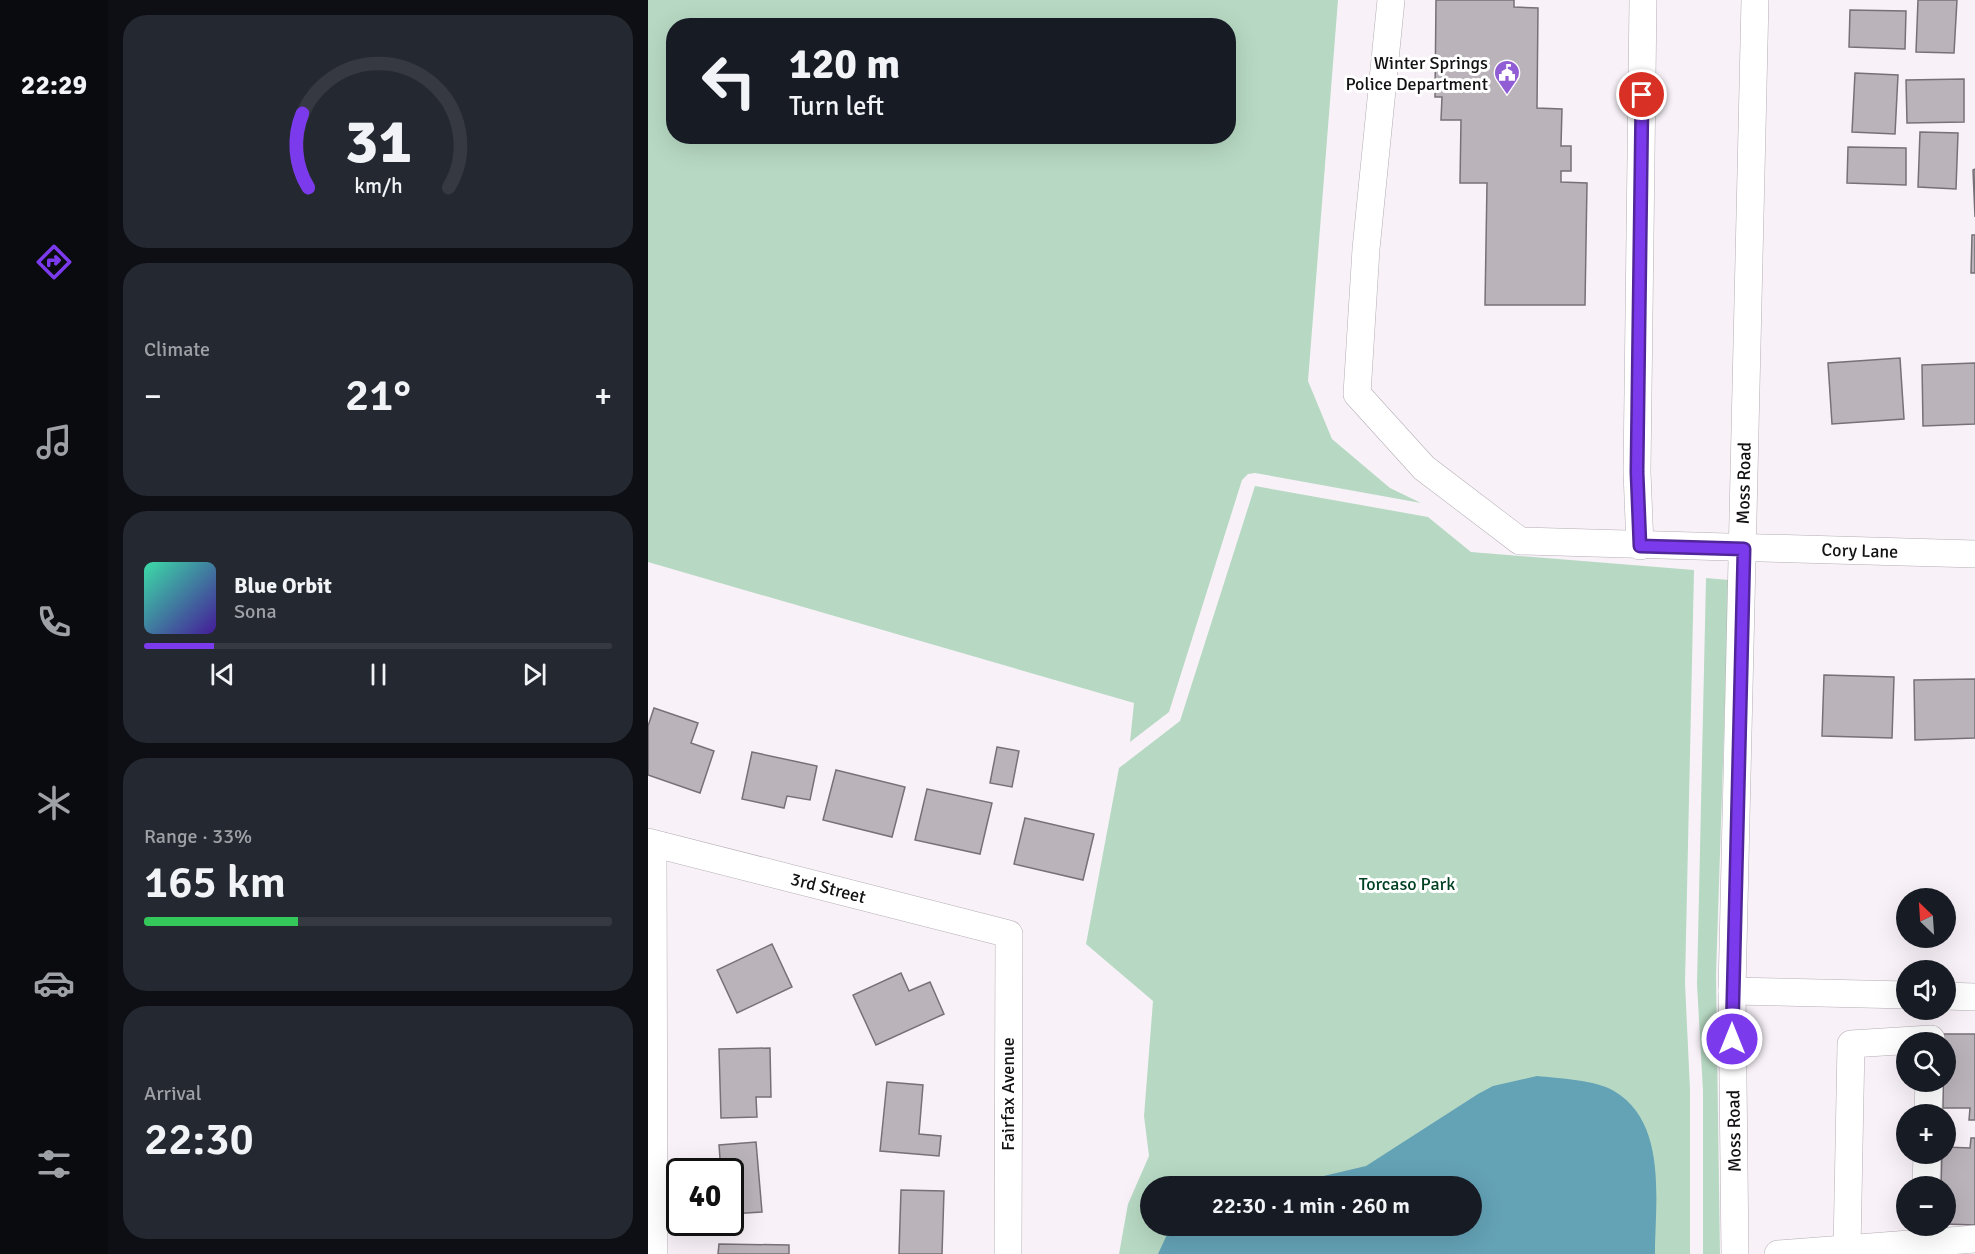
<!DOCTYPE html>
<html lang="en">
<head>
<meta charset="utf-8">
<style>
	body { margin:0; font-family:Signika,sans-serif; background:#242831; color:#f1f3f6; height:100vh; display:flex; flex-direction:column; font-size:22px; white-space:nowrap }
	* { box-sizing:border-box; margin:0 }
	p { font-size:20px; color:#9ea1a6 }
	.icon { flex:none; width:33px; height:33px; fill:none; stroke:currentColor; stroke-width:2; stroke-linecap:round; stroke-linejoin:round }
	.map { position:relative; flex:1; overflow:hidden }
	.sheet { display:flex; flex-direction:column; gap:15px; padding:15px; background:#0d0f14; width:540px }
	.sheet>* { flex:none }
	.guide { position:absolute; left:18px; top:18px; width:570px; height:126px; border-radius:24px; box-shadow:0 6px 24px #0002; background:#171b24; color:#f1f3f6; overflow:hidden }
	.needle { width:39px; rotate:335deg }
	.fabs { position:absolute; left:1248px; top:888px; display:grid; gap:12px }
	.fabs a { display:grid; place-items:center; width:60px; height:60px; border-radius:50%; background:#171b24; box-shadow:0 6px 24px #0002; font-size:30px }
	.speed { position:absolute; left:18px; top:1158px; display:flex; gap:12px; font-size:30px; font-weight:700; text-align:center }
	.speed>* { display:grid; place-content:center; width:78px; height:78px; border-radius:50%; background:#171b24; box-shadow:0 6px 24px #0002; line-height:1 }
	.speed .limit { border:3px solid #111; border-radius:9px; background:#fff; color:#111 }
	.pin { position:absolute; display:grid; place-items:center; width:51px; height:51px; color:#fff; margin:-26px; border:3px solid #fff; border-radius:50%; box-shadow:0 2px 6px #0007 }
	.me { position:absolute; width:66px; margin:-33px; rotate:0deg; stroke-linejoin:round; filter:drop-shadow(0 0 4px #0008) }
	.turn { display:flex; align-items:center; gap:21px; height:126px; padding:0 24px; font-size:27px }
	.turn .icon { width:78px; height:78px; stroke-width:2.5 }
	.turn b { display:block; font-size:42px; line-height:51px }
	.big { font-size:45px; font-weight:600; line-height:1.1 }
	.sheet .widget { flex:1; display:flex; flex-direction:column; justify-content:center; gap:9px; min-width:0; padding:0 21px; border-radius:24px; background:#242831 }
	.sheet .dial { align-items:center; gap:0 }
	.dial svg { height:156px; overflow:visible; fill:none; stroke:#363941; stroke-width:7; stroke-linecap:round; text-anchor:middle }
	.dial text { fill:#f1f3f6; stroke:none }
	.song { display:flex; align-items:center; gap:18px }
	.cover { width:72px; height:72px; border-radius:9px; background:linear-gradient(135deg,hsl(160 70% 55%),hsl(260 70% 35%)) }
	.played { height:6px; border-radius:3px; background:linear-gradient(90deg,#7c3aed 15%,#363941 15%) }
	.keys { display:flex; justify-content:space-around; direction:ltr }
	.heat { display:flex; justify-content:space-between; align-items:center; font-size:33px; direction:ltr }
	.charge { height:9px; border-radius:4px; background:linear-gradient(90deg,#34c759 33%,#363941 0) }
	.trip { position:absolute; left:492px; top:1176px; width:342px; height:60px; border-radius:30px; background:#171b24; box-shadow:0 6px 24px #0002; font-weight:600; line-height:60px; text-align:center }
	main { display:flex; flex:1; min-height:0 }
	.tabs { display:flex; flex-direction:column; width:108px; justify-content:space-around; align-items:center; background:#090b0e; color:#9ea1a6 }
	.tabs .icon { width:42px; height:42px }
	.tabs .active { color:#7c3aed }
	.tabs b { font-size:27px; color:#f1f3f6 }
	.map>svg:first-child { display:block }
	.green { fill:#b7d9c3; fill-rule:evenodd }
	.water { fill:#64a2b6 }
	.building { fill:#bab4ba; stroke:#777177; stroke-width:1.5 }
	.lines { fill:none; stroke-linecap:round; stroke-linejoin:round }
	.minor-casing { stroke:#b4aeb4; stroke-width:28 }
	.minor { stroke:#fff; stroke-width:27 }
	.route-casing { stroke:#51269a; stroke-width:15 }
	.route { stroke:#7c3aed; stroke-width:10 }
	.labels { text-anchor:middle; stroke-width:6; stroke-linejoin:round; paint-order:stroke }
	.poi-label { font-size:18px; fill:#131113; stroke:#fff; text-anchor:end }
	.street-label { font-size:18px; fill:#131113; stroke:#fff }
	.park-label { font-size:18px; fill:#004123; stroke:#fff }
</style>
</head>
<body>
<main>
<nav class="tabs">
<b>22:29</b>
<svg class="icon active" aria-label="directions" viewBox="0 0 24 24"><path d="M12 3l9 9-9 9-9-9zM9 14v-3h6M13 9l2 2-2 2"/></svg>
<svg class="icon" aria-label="music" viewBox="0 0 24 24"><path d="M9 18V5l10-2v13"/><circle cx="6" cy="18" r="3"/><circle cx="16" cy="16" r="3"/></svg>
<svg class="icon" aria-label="phone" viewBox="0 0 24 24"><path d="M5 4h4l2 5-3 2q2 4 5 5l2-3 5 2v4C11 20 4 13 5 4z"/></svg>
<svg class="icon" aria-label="climate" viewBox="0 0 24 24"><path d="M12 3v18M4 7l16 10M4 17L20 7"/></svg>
<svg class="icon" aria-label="car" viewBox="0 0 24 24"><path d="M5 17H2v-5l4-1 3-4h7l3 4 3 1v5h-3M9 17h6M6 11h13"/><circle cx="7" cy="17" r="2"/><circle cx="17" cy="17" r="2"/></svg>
<svg class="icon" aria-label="filters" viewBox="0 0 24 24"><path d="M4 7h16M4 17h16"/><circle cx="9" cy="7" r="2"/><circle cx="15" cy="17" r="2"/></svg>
</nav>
<section class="sheet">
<div class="widget dial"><svg viewBox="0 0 100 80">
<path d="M14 69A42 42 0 1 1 86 69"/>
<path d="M14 69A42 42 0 0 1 11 31" stroke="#7c3aed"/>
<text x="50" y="56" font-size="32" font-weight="700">31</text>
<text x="50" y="72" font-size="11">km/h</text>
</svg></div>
<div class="widget"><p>Climate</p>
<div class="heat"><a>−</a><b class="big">21°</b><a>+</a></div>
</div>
<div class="widget">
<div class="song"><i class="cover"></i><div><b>Blue Orbit</b><p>Sona</p></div></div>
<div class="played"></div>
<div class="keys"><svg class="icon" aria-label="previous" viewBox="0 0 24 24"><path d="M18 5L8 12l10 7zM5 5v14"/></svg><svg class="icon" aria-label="pause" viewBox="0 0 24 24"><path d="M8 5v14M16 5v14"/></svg><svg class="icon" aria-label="next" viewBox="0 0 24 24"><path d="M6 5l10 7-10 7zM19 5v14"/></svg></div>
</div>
<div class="widget"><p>Range · 33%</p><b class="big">165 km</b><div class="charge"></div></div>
<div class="widget"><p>Arrival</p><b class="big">22:30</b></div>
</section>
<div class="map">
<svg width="1327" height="1254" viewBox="0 0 1327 1254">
	<rect width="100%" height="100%" fill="#f8f2f8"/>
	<g class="green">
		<path d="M 0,0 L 690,0 L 660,381 L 684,439 L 742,488 L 773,503 L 607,473 L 600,474 L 594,480 L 521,712 L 482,742 L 486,703 L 0,562 ZM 26,26 L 580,26 L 580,136 L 26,136 Z"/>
		<path d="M 607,486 L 780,517 L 823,552 L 1046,570 L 1037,983 L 1042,1089 L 1042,1254 L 471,1254 L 480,1204 L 501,1156 L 496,1116 L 505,1001 L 438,944 L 471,768 L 532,721 ZM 502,1186 L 824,1186 L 824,1226 L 502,1226 Z"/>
		<polygon points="1058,578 1081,580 1068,975 1072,1254 1055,1254 1055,1091 1049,984"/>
	</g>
	<path class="water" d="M 889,1076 C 910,1078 948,1080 966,1091 C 1020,1123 1007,1201 1007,1254 L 510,1254 L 523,1226 L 824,1226 L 824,1186 L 633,1186 L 718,1166 L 830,1094 L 845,1086 Z"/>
	<g class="building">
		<polygon points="788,0 866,0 866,7 890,8 889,108 914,109 913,146 923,146 923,171 913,171 913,182 939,183 937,305 837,305 839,183 812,183 813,120 793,120 794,97 787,97"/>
		<polygon points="1270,0 1309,0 1306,53 1268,52"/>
		<polygon points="1202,10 1258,11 1257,49 1201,47"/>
		<polygon points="1207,73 1250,75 1247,134 1204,132"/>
		<polygon points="1316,79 1316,122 1259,123 1258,80"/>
		<polygon points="1272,132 1310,133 1308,189 1270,187"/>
		<polygon points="1200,147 1258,148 1258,185 1199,183"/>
		<polygon points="1327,169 1327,217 1325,170"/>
		<polygon points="1324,235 1327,235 1327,273 1323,273"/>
		<polygon points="1252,358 1256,419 1184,424 1180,363"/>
		<polygon points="1327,363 1327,424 1275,426 1274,365"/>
		<polygon points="1176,675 1246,677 1244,738 1174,736"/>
		<polygon points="1327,679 1327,738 1267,740 1266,680"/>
		<polygon points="6,708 50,723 43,743 66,751 52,793 0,775 0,726"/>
		<polygon points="349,747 371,751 364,787 342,783"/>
		<polygon points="104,752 169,766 162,800 139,796 136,808 94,799"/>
		<polygon points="188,770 257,787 244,837 175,820"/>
		<polygon points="279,789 344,803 332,854 267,840"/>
		<polygon points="377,818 446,834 435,880 366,864"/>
		<polygon points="124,944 144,987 89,1013 69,970"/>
		<polygon points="253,973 261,991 282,982 296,1014 228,1045 205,995"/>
		<polygon points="1296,1034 1327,1034 1327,1120 1321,1120 1322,1108 1295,1108"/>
		<polygon points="122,1048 123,1097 108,1097 109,1117 73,1118 71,1049"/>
		<polygon points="239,1082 275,1085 271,1134 293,1136 291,1156 232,1151"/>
		<polygon points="1323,1138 1327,1138 1327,1225 1298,1224 1298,1186 1293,1186 1294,1154 1298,1154 1298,1147 1322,1148"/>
		<polygon points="108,1142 114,1212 82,1214 82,1172 73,1172 71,1145"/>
		<polygon points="253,1190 296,1191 294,1254 251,1254"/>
		<polygon points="71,1244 141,1245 141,1254 70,1254"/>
	</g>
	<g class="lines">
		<defs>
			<g id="minor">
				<path id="s1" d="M 743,0 L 718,249 L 709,394 L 776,468 L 872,541 L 1327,554"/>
				<polyline points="992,546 989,472 995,0"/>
				<path id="s2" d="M 0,842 L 361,934 L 360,1254"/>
				<polyline points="5,844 6,1254"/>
				<polyline points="1084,991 1258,995"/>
				<polyline points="1298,996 1327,997"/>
				<polyline points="1280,1114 1281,1082"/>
				<polyline points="1278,1186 1279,1154"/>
				<polyline points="1199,1249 1203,1044 1283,1039 1283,1042"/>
				<path id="s3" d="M 1087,1254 L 1084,991 L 1107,0"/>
				<polyline points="1130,1254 1327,1239"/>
			</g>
		</defs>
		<use href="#minor" class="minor-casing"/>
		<use href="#minor" class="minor"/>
	</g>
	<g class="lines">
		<defs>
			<polyline id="route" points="994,95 989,472 992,546 1096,549 1084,1039"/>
		</defs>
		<use href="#route" class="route-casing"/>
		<use href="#route" class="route"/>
	</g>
	<defs>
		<symbol id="civic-pin" viewBox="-11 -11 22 30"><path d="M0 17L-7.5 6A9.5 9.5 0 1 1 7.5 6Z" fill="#915dd5" stroke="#fff"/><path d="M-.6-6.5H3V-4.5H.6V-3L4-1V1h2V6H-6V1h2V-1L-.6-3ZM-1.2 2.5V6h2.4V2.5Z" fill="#fff"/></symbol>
	</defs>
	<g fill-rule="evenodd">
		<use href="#civic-pin" x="844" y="58" width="30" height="40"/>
	</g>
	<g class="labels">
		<g class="poi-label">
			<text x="840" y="69">Winter Springs<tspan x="840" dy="21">Police Department</tspan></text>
		</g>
		<g class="street-label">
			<text dy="6" stroke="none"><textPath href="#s3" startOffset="771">Moss Road</textPath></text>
			<text dy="6" stroke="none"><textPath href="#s1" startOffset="956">Cory Lane</textPath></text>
			<text dy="6" stroke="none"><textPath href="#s2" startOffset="186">3rd Street</textPath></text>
			<text transform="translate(360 1094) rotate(-90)" y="6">Fairfax Avenue</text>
			<text transform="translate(1086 1131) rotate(-91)" y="6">Moss Road</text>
		</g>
		<g class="park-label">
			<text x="759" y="890">Torcaso Park</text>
		</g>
	</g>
</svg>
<div class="fabs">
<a><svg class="needle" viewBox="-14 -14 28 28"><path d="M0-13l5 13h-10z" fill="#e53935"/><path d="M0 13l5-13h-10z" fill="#9ea1a6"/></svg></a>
<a><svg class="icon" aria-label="sound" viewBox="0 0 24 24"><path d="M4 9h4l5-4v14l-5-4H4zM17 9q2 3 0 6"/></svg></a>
<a><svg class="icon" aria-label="search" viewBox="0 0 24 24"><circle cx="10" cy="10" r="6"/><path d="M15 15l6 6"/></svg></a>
<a>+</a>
<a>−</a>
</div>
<div class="speed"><div class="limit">40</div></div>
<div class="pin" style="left:994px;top:95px;background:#d93025"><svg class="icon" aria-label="arrive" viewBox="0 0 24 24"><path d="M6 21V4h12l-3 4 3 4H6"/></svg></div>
<svg class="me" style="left:1084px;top:1039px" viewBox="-20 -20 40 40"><circle r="17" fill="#7c3aed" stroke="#fff" stroke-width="3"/><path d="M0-11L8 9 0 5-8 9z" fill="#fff"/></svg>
<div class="trip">22:30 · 1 min · 260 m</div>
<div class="guide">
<div class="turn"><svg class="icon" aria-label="left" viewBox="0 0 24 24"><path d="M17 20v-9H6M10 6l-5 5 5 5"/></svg><div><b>120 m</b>Turn left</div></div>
</div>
</div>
</main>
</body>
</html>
